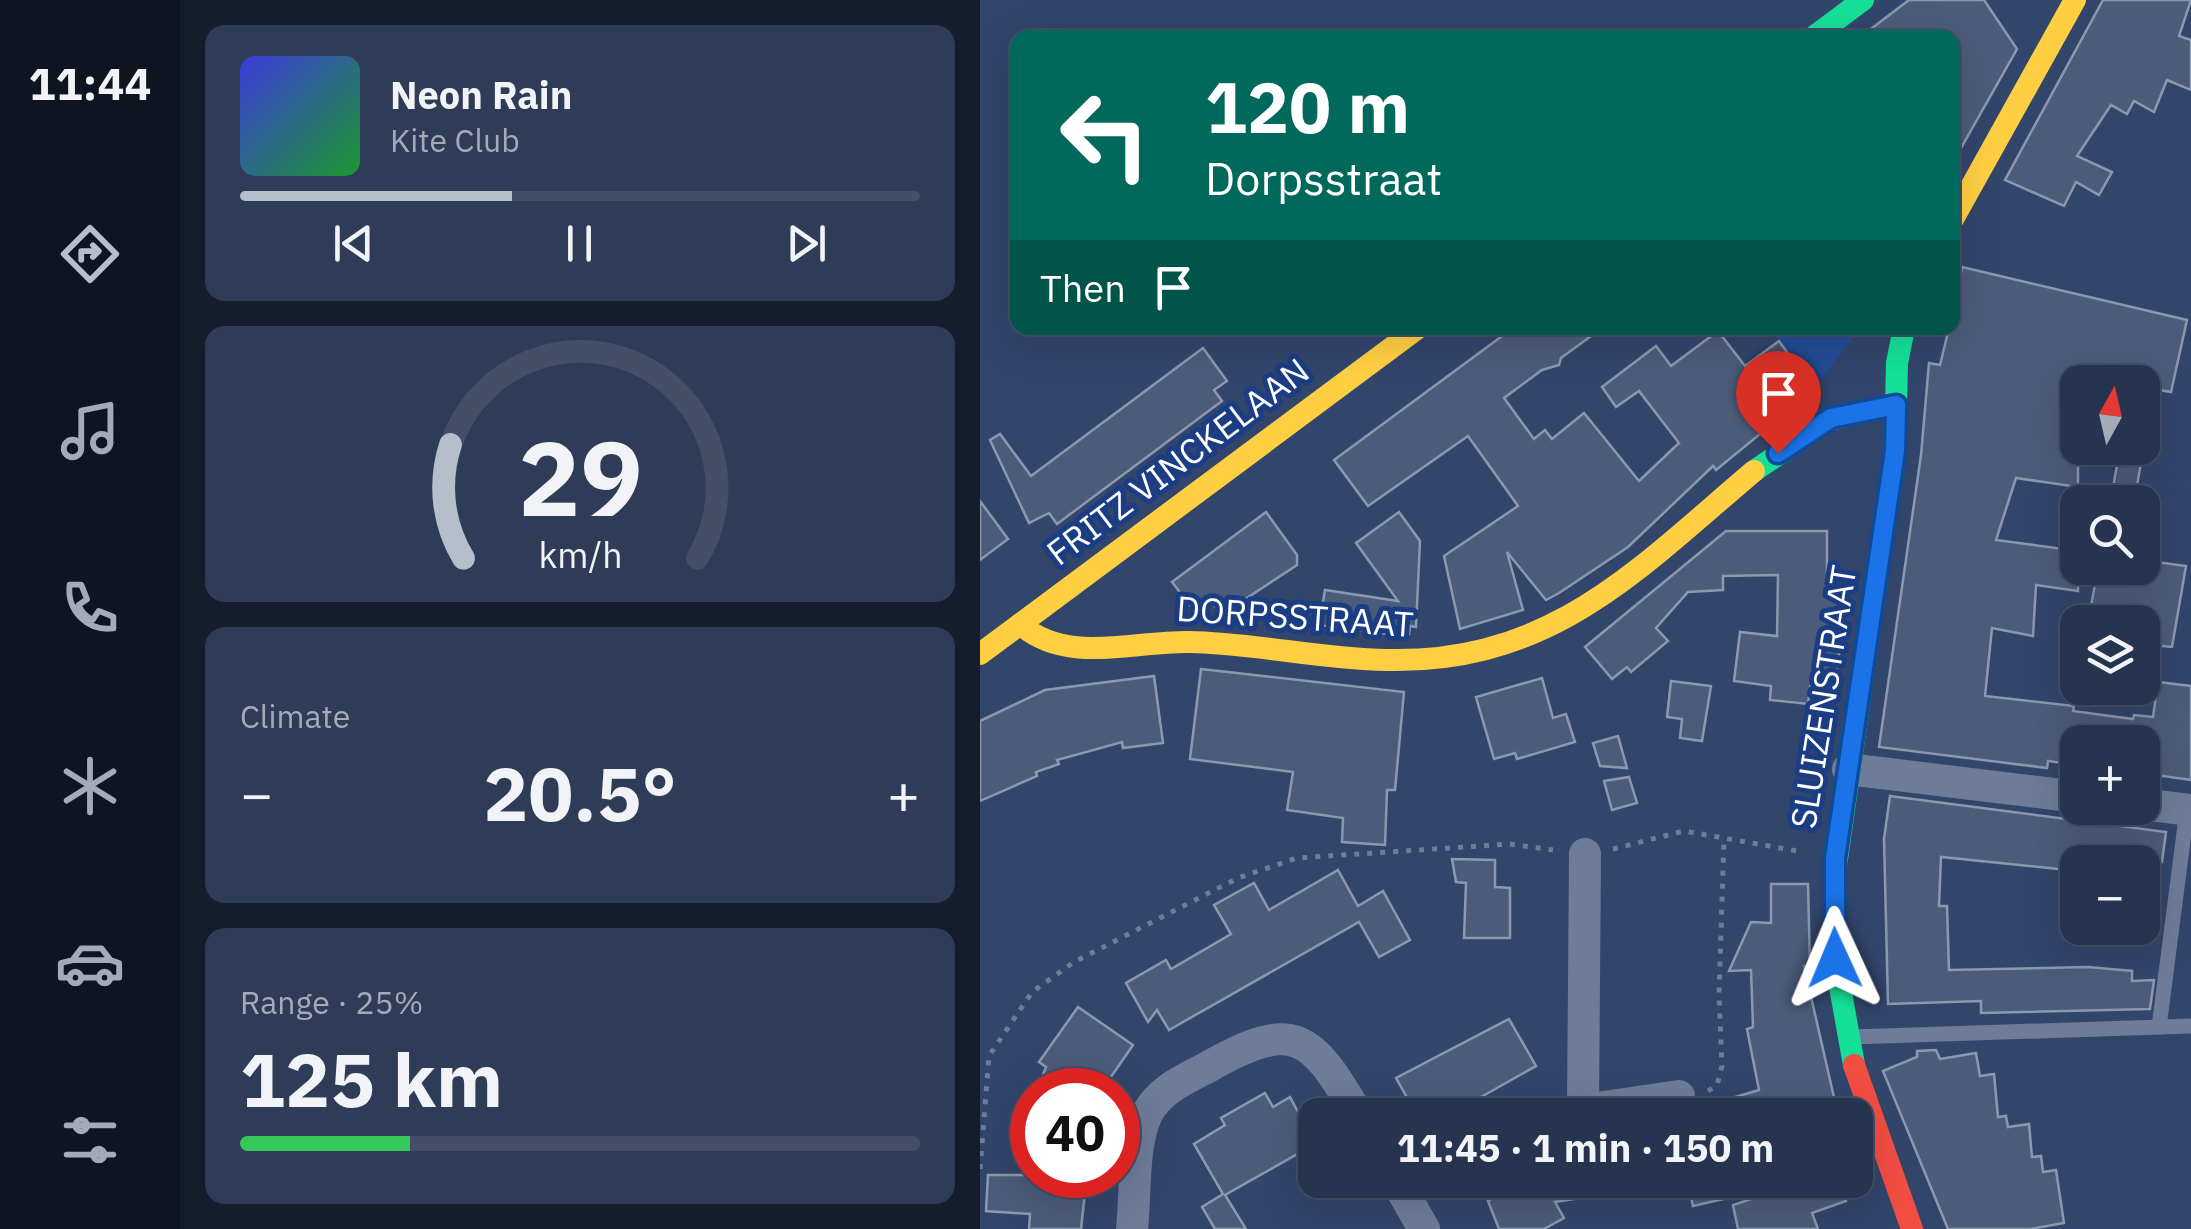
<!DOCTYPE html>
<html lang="en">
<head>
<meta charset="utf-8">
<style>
	body { margin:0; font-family:"IBM Plex Sans",sans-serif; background:#2e3c57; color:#f1f3f6; height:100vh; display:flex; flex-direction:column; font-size:38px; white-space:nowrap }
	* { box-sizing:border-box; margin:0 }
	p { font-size:32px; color:#a4aab7 }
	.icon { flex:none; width:55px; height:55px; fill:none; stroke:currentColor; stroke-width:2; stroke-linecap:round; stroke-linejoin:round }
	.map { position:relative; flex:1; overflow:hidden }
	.side { display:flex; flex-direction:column; gap:25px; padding:25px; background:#151d2c; width:800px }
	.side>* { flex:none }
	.hud { position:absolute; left:30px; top:30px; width:950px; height:305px; border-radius:20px; box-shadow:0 10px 40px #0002,0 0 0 2px #424f67; background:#00695c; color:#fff; overflow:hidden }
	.needle { width:65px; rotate:8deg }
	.buttons { position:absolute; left:1080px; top:365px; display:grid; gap:20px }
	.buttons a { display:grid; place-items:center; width:100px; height:100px; border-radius:20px; background:#263450; box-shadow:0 10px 40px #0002,0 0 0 2px #424f67; font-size:50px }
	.speed { position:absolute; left:30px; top:1068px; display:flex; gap:20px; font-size:50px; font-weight:700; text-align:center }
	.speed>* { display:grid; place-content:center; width:130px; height:130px; border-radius:50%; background:#263450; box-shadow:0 10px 40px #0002,0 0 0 2px #424f67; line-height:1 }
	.speed .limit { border:15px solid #d22; background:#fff; color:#111 }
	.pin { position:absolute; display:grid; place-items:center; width:85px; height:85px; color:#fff; margin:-102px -42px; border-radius:50% 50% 50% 0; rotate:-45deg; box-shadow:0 0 10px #0007 }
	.pin .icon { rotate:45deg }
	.me { position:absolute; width:110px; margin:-55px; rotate:359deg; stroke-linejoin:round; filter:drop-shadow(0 0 8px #0008) }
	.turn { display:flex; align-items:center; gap:35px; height:210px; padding:0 30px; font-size:45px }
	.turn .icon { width:130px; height:130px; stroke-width:2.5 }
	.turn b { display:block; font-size:70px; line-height:85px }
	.then { display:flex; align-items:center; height:95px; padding:0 30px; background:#0003; gap:20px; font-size:38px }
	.big { font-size:75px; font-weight:700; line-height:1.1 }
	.side .tile { flex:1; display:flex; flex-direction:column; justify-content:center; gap:15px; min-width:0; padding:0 35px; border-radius:20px; background:#2e3c57 }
	.side .dial { align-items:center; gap:0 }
	.dial svg { height:260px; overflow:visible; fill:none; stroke:#424f67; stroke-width:7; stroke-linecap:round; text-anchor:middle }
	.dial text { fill:#f1f3f6; stroke:none }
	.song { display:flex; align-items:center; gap:30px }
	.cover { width:120px; height:120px; border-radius:15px; background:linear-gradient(135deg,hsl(240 70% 55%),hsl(130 70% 35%)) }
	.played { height:10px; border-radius:5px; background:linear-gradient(90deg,#b7becb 40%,#424f67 40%) }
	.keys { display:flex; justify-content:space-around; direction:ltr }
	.heat { display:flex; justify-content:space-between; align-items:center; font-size:55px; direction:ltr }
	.charge { height:15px; border-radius:8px; background:linear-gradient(90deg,#34c759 25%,#424f67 0) }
	.trip { position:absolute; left:318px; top:1098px; width:575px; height:100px; border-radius:20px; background:#263450; box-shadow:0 10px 40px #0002,0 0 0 2px #424f67; font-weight:700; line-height:100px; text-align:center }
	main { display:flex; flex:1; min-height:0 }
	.menu { display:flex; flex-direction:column; width:180px; justify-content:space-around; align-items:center; background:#0f1520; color:#a4aab7 }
	.menu .icon { width:70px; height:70px }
	.menu .active { color:#b7becb }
	.menu b { font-size:45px; color:#f1f3f6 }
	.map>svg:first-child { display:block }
	.green { fill:#244c95 }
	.building { fill:#4b5c7a; stroke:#8b98af; stroke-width:2.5 }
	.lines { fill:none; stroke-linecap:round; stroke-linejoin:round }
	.path { stroke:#6e7c99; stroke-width:5; stroke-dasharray:5 8; stroke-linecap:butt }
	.lane { stroke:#6e7c99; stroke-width:15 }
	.street { stroke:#6e7c99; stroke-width:32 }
	.fast { stroke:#16e098; stroke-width:22 }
	.slow { stroke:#ffcf43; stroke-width:22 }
	.jam { stroke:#f24e42; stroke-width:22 }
	.route-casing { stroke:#114b97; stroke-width:25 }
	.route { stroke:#1a73e8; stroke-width:18 }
	.labels { text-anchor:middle; stroke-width:10; stroke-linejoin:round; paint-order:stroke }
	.street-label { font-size:35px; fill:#fff; stroke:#1a3d83 }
</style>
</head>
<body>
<main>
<nav class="menu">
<b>11:44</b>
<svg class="icon active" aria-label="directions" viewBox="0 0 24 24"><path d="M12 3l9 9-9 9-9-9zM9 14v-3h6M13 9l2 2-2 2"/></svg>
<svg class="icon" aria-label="music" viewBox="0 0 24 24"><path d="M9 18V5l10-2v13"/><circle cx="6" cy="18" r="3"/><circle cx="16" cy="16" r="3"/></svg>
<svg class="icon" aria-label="phone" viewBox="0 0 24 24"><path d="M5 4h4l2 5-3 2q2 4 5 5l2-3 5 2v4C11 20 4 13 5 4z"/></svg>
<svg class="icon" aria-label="climate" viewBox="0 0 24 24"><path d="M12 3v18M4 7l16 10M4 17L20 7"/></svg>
<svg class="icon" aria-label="car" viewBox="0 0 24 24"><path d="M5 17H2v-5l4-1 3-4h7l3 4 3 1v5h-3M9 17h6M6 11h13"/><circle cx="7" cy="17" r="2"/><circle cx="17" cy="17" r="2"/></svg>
<svg class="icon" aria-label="filters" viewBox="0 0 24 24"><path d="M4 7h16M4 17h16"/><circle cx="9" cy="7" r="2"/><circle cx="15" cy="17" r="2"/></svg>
</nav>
<section class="side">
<div class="tile">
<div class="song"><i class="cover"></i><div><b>Neon Rain</b><p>Kite Club</p></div></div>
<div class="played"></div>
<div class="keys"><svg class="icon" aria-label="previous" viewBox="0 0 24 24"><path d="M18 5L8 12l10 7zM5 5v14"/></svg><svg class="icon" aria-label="pause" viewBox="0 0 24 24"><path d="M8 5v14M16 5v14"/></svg><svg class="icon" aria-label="next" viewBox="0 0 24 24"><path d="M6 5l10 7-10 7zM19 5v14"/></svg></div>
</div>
<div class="tile dial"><svg viewBox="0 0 100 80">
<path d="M14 69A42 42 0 1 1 86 69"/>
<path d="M14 69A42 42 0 0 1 10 34" stroke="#b7becb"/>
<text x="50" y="56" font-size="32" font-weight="700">29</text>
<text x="50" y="72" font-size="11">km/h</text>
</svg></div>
<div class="tile"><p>Climate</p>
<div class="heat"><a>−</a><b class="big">20.5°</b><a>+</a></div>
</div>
<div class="tile"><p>Range · 25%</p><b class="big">125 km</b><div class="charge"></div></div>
</section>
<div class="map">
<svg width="1211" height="1229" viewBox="0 0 1211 1229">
	<rect width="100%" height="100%" fill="#32456b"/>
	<polygon class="green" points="791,328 881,328 833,389"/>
	<g class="building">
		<polygon points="929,0 1004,0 1037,49 972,164 972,38 879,38"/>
		<polygon points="1123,0 1211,0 1199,36 1211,40 1211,90 1187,80 1174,112 1154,101 1147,114 1131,105 1097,156 1132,172 1119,195 1096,182 1084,206 1025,180"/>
		<polygon points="982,267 1207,320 1191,392 1162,387 1162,382 1098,379 1098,487 1036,478 1016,540 1098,551 1098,591 1056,585 1053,636 1012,628 1005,696 1094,706 1093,711 1153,719 1154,715 1173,717 1178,682 1211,686 1211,780 1162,773 1162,742 1098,742 1098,765 1068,761 1067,768 899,747 941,455 949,363 960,365 969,328 972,328"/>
		<polygon points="533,328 622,328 581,358 579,365 562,370 524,398 554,439 565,430 572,439 604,413 659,481 699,443 659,391 636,407 622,387 676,346 691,366 738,331 765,366 799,341 834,390 736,470 733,466 648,547 579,593 566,600 527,552 543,610 480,629 464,556 538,506 488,436 388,506 354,460"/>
		<polygon points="223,348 247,381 234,390 242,401 77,524 69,513 49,523 10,440 20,434 51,476"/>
		<polygon points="1139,454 1162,458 1155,496 1132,493"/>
		<polygon points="0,501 28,539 0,560"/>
		<polygon points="286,512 317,555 317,565 241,615 229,598 214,610 192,582"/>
		<polygon points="419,512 440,541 436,627 430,626 429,634 408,634 339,625 345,590 418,601 376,543"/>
		<polygon points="746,531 847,531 847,594 867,598 855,683 831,681 828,704 790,700 791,686 754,681 760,632 797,636 798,575 743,576 743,590 708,592 676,628 688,641 651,672 647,667 632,679 605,647"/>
		<polygon points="1162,560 1206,566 1192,647 1162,644 1162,622 1108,622 1118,568 1162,568"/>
		<polygon points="221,669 424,692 415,790 407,790 405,845 362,842 363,818 307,810 313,772 210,759"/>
		<polygon points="174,676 183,743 143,748 142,742 77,760 79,764 56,772 57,776 0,801 0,721 65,690"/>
		<polygon points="562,678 573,718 586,714 595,742 537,759 535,753 514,759 496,697"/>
		<polygon points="691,681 731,686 722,741 700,738 702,719 687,717"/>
		<polygon points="638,736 647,768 620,766 613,743"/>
		<polygon points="649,777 657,803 632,810 624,781"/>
		<polygon points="910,796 1186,832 1182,862 1098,862 1098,871 961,857 959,906 967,906 969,970 1108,967 1152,971 1152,981 1174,980 1170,1009 1001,1013 1001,1001 908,1004 904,839"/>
		<polygon points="472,859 515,860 515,887 530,888 530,938 484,938 486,883 476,882"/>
		<polygon points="358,870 378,906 403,891 430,940 399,957 379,922 189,1030 177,1010 168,1022 146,983 186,960 191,969 251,934 234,905 274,883 289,910"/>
		<polygon points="791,884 828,884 830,966 824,966 858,1115 719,1115 718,1108 779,1090 767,1029 773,1027 771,970 749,971 771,922 791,923"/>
		<polygon points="98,1007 153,1045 122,1090 57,1090 66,1067 59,1062"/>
		<polygon points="529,1019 556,1066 469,1115 437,1115 416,1078"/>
		<polygon points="956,1050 960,1059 996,1053 1000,1076 1014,1074 1018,1117 1026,1116 1028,1127 1049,1124 1052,1157 1061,1156 1063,1172 1076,1170 1084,1223 1050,1229 968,1229 903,1071 937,1057 937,1051"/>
		<polygon points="285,1093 293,1107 310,1097 335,1144 245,1195 266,1229 235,1229 222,1207 243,1194 214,1144 245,1125 241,1118"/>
		<polygon points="8,1175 107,1175 101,1229 49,1229 50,1214 6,1211"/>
		<polygon points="538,1180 625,1180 626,1194 575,1202 584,1218 564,1229 519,1229 508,1201"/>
		<polygon points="723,1180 782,1180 783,1190 713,1206 708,1184"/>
		<polygon points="828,1180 859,1180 866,1201 832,1213 838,1229 758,1229 753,1205"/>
	</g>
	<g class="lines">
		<g class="path">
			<polyline points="633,849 704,831 823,852"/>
			<polyline points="728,1091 737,1085 742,1066 739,995 744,839"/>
			<polyline points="0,1169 9,1056 52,992 94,962 258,878 317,858 530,844 573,850"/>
		</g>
		<g class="lane">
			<polyline points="1179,1027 1207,810"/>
			<polyline points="871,1037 1211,1026"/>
		</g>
		<g class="street">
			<polyline points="868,769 1098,797"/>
			<polyline points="1162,804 1211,810"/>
			<polyline points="605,854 603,1110 699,1096"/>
			<polyline points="569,1115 603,1110"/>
			<polyline points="416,1180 444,1229"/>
			<path d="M 152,1229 C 156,1194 152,1146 167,1114 C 179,1090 205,1079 228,1067 C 314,1018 331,1034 378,1115"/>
		</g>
		<g class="fast">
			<polyline points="832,38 883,0"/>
			<polyline points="774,471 849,420 916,405"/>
			<polyline points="874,1065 855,959 854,880 915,451 917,363 924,328"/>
		</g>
		<g class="slow">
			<polyline points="972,221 1095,0"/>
			<path d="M 40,624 C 86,665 152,641 209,642 C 275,643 340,659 406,660 C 572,664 657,570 774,471"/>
			<polyline points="0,654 438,328"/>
		</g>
		<polyline class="jam" points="874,1065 932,1229"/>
	</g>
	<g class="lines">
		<defs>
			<polyline id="route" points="798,453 851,418 916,405 915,451 855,858 855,958"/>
		</defs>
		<use href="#route" class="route-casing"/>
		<use href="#route" class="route"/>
	</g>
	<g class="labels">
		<g class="street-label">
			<text transform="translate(198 462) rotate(-37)" y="12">FRITZ VINCKELAAN</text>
			<text transform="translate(315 617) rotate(4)" y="12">DORPSSTRAAT</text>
			<text transform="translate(844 697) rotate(-81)" y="12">SLUIZENSTRAAT</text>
		</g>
	</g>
</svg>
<div class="buttons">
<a><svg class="needle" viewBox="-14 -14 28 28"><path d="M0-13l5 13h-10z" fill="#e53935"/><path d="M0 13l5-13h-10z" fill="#a4aab7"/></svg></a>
<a><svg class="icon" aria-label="search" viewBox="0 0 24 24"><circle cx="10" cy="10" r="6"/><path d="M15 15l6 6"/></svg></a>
<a><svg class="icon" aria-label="layers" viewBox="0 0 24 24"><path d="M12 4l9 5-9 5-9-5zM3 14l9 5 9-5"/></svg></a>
<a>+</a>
<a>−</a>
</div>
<div class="speed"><div class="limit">40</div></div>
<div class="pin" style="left:798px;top:453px;background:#d93025"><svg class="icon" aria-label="arrive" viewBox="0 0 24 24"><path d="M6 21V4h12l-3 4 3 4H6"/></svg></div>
<svg class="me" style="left:855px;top:958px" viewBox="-20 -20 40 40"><path d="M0-17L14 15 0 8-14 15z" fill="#1a73e8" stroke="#fff" stroke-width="4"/></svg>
<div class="trip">11:45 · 1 min · 150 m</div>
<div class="hud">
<div class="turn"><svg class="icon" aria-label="left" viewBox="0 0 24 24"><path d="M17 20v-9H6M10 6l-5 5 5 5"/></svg><div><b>120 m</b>Dorpsstraat</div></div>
<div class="then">Then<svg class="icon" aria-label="arrive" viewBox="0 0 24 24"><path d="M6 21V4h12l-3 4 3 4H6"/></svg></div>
</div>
</div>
</main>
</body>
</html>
